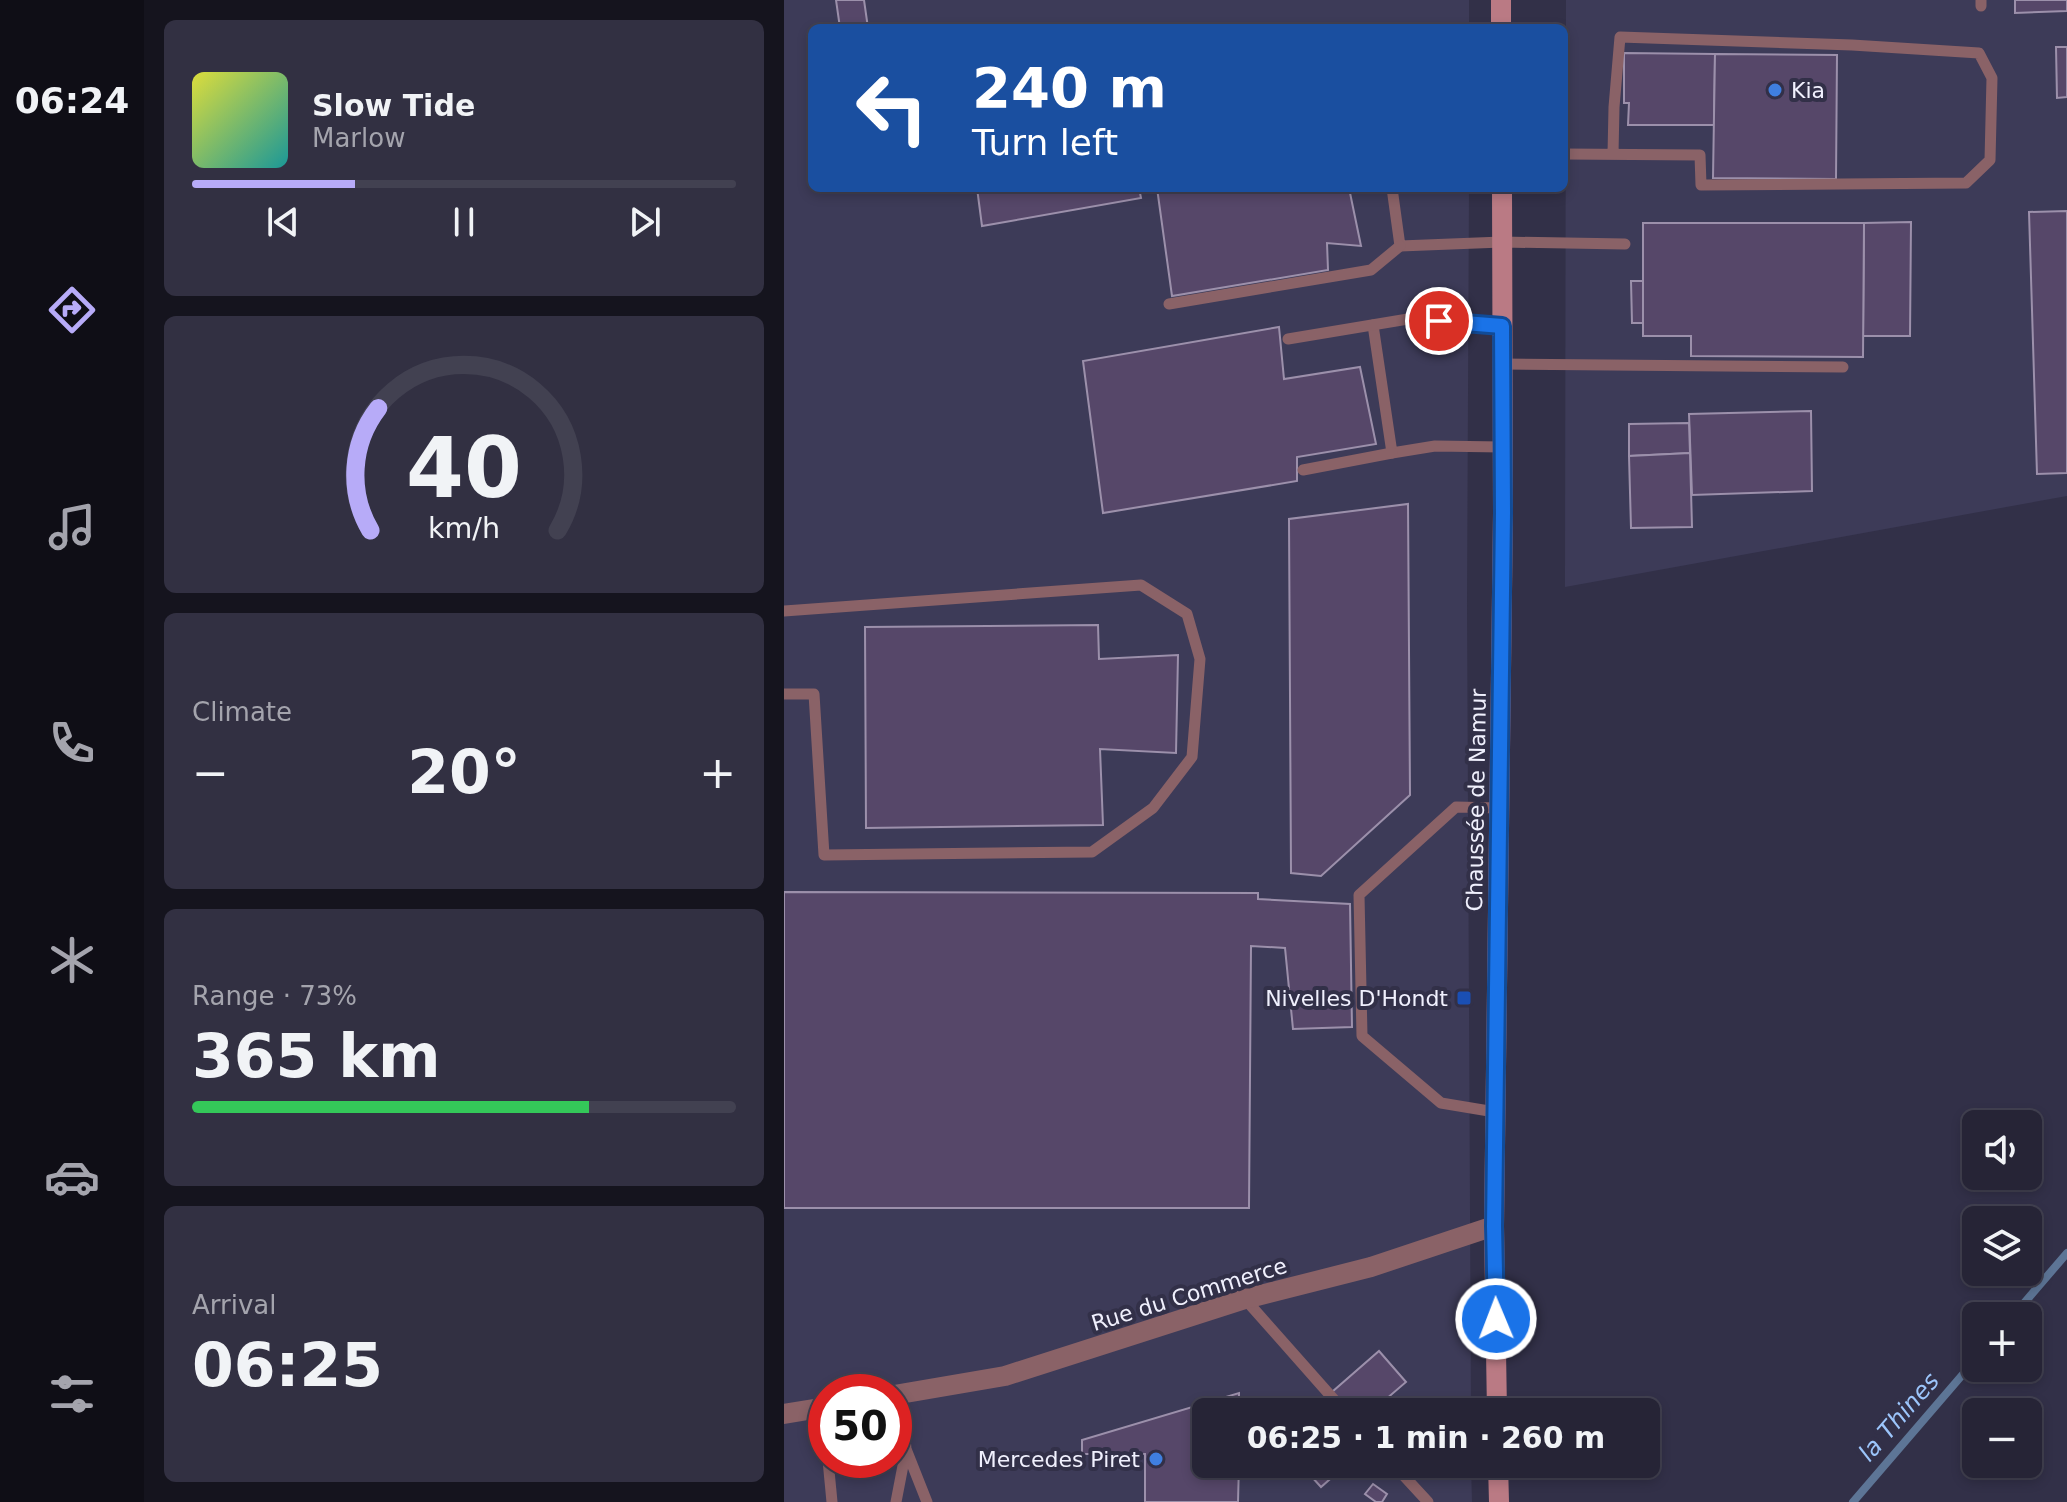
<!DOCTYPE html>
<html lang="en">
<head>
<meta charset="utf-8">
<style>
	body { margin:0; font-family:"DejaVu Sans",sans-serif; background:#323042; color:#f1f3f6; height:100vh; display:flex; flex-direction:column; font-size:30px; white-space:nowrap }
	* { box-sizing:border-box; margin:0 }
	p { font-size:26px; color:#a4a4ad }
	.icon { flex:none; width:44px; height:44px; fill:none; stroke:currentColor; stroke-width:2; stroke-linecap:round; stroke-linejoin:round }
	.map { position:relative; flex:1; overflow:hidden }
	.details { display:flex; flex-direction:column; gap:20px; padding:20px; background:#15141e; width:640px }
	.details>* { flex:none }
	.hud { position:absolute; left:24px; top:24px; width:760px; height:168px; border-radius:12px; box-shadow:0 4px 12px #0003,0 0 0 2px #424151; background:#1a4fa0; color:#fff; overflow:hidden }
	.buttons { position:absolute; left:1178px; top:1110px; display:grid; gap:16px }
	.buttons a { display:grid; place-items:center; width:80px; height:80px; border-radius:12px; background:#262436; box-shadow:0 4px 12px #0003,0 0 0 2px #424151; font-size:40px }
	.speed { position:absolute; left:24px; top:1374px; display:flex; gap:16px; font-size:40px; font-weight:700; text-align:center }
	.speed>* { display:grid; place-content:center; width:104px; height:104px; border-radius:50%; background:#262436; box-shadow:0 4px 12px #0003,0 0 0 2px #424151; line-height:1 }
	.speed .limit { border:12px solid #d22; background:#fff; color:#111 }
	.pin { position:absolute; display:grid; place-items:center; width:68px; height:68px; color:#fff; margin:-34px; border:4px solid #fff; border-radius:50%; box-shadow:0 2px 8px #0007 }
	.me { position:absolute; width:88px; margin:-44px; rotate:359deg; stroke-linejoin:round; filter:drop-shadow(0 0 6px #0008) }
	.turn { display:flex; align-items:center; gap:28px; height:168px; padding:0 32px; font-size:36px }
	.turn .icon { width:104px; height:104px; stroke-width:2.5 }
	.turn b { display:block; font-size:56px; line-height:68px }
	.big { font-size:60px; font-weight:800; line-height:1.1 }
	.details .widget { flex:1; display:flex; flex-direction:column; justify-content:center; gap:12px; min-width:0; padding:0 28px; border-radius:12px; background:#323042 }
	.details .dial { align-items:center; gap:0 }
	.dial svg { height:208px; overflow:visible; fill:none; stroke:#424151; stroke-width:7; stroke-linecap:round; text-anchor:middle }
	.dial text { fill:#f1f3f6; stroke:none }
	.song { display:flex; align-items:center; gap:24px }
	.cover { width:96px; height:96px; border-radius:12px; background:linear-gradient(135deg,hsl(60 70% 55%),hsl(180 70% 35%)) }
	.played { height:8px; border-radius:4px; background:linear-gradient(90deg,#b7abf8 30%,#424151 30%) }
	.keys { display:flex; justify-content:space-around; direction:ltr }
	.heat { display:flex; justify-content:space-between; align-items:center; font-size:44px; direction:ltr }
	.charge { height:12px; border-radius:6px; background:linear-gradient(90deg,#34c759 73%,#424151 0) }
	.trip { position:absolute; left:408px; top:1398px; width:468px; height:80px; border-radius:12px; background:#262436; box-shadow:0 4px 12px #0003,0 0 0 2px #424151; font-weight:800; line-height:80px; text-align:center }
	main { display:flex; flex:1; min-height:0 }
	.tabs { display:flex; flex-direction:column; width:144px; justify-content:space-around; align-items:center; background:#0f0e16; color:#a4a4ad }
	.tabs .icon { width:56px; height:56px }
	.tabs .current { color:#b7abf8 }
	.tabs b { font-size:36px; color:#f1f3f6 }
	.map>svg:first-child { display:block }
	.built { fill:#3d3b58; fill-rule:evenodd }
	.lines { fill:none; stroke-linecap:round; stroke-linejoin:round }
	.stream { stroke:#5d7596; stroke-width:8 }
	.building { fill:#564769; stroke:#9c90ab; stroke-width:2 }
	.service { stroke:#8a6267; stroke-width:11 }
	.minor { stroke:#8a6267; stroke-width:20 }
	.secondary { stroke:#ba7a84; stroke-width:20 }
	.route-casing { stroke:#114b97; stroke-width:20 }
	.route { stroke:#1a73e8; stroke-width:14 }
	.shop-dot { fill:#3f7fe0; stroke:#323048; stroke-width:3 }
	.transit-dot { fill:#1a4fb4; stroke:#323048; stroke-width:3 }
	.labels { text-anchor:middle; stroke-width:8; stroke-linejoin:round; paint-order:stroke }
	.poi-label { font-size:22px; fill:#f0f0fd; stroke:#323048; text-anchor:end }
	.street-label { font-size:22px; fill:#f0f0fd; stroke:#323048 }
	.water-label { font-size:24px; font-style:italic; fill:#9cc5fb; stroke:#323048 }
</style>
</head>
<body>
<main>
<nav class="tabs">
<b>06:24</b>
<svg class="icon current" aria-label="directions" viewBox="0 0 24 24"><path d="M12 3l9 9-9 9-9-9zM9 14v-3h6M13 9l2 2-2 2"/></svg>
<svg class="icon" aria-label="music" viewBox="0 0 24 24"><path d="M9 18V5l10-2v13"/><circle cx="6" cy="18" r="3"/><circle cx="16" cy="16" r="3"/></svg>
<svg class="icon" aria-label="phone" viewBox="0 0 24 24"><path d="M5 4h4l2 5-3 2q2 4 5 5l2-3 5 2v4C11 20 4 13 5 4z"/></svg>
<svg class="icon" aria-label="climate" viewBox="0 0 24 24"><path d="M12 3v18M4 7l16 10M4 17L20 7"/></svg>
<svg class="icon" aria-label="car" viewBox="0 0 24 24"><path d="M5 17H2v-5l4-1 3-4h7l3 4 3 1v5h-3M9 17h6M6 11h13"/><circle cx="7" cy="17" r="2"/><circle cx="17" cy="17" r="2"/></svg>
<svg class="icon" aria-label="filters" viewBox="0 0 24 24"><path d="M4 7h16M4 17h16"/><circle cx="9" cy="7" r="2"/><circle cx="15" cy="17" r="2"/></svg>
</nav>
<section class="details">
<div class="widget">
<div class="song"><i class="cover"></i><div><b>Slow Tide</b><p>Marlow</p></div></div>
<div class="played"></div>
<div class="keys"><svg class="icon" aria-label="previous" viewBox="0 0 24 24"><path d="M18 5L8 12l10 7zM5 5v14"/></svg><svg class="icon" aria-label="pause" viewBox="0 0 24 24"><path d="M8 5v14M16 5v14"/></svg><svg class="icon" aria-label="next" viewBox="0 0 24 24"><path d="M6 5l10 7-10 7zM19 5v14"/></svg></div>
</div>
<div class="widget dial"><svg viewBox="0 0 100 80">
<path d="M14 69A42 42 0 1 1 86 69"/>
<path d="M14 69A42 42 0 0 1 17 22" stroke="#b7abf8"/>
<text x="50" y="56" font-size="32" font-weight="700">40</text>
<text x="50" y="72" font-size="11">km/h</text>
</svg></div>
<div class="widget"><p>Climate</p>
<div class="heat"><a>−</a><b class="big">20°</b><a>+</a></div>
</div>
<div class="widget"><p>Range · 73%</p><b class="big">365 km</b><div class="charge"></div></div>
<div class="widget"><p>Arrival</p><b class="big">06:25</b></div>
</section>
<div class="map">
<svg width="1283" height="1502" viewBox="0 0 1283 1502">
	<rect width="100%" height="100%" fill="#323048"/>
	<g class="built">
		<path d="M 0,0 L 685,0 L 685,28 L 28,28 L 28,188 L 685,188 L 683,604 L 687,1412 L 422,1412 L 422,1464 L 687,1464 L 688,1502 L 0,1502 ZM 42,1392 L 110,1392 L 110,1460 L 42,1460 Z"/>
		<polygon points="782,0 1283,0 1283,496 781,587"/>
	</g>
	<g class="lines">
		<g class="stream">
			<polyline points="1229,1316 1283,1253"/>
			<polyline points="1069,1502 1192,1359"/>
		</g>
	</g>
	<g class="building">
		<polygon points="52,0 80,0 84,28 56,28"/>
		<polygon points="1231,0 1283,0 1283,11 1231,13"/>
		<polygon points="1272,47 1283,47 1283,97 1273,98"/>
		<polygon points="840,53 931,54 930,125 844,125 845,103 840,103"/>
		<polygon points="931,54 1053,55 1052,179 929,178"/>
		<polygon points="193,188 355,188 357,198 198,226"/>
		<polygon points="373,188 565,188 577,246 543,243 544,270 388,296"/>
		<polygon points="1283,211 1283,473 1253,474 1245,212"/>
		<polygon points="1127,222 1126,336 1079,336 1080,223"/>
		<polygon points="859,223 1080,223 1079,357 907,356 907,336 859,336"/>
		<polygon points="847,281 859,281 859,323 848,323"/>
		<polygon points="495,327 500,379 576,367 592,444 513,457 513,481 319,513 299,361"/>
		<polygon points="1027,411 1028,491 908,495 905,414"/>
		<polygon points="905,423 906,453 845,456 845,424"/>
		<polygon points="906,453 908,527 847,528 845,456"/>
		<polygon points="624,504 626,795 537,876 507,873 505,519"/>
		<polygon points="314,625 315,659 394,655 392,753 316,749 319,825 82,828 81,627"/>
		<polygon points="0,892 474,893 474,899 566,904 568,1027 509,1029 501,948 467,946 465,1208 0,1208"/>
		<polygon points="595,1351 622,1382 587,1412 525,1412"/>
		<polygon points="455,1393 455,1412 422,1412 422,1464 455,1464 454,1502 361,1502 361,1454 298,1454 298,1440"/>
		<polygon points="516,1464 559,1464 561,1466 537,1487"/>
		<polygon points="589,1484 603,1494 598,1502 592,1502 581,1494"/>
	</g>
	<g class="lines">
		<g class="service">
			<polyline points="1197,6 1197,0"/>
			<polyline points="780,154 916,155 917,185 1182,183 1206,160 1208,78 1195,53 1068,45 836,37 830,107 829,154"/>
			<polyline points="608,188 616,246 718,242 841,244"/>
			<polyline points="385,304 587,270 616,246"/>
			<polyline points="589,325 608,453 651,446 718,447"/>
			<polyline points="504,339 624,319 718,326"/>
			<polyline points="718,364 1059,367"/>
			<polyline points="519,470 608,453"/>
			<polyline points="0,611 357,585 403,614 416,659 408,757 369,808 308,852 40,855 30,694 0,694"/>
			<polyline points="711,1112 657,1103 578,1036 575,895 672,807 715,808"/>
			<polyline points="461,1299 561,1412"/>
			<polyline points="117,1394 122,1449 143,1502"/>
			<polyline points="36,1408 42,1448"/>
			<polyline points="44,1460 48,1502"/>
			<polyline points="609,1464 644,1502"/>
			<polyline points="112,1502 122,1450"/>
		</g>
		<g class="minor">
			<polyline points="110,1395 221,1376 461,1299 587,1267 710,1226"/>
			<polyline points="0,1414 42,1407"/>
		</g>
		<g class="secondary">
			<polyline points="717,0 717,28"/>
			<polyline points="713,1412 710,1226 719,513 718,188"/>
			<polyline points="714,1464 715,1502"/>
		</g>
	</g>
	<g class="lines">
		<defs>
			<polyline id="route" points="655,321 718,326 719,513 710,1226 712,1319"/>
		</defs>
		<use href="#route" class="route-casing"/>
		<use href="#route" class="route"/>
	</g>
	<g class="shop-dot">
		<circle cx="991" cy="90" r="8"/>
		<circle cx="372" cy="1459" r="8"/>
	</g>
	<rect class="transit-dot" x="672" y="990" width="16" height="16" rx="4"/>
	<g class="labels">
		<g class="poi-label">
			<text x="1007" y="98" text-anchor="start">Kia</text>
			<text x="664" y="1006">Nivelles D'Hondt</text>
			<text x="356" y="1467">Mercedes Piret</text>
		</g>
		<g class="street-label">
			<text transform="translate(692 800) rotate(-89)" y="8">Chaussée de Namur</text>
			<text transform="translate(405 1294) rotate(-17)" y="8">Rue du Commerce</text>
		</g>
		<g class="water-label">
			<text transform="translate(1115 1417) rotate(-49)" y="8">la Thines</text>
		</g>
	</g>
</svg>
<div class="buttons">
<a><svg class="icon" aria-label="sound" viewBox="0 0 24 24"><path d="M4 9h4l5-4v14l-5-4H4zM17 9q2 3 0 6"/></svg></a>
<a><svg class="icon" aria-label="layers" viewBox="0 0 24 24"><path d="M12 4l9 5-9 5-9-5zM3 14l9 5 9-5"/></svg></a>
<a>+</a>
<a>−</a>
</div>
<div class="speed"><div class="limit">50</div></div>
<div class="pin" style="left:655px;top:321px;background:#d93025"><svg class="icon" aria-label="arrive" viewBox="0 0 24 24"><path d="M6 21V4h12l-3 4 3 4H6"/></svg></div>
<svg class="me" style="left:712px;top:1319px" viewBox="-20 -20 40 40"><circle r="17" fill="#1a73e8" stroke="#fff" stroke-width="3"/><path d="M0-11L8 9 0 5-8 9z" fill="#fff"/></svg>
<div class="trip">06:25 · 1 min · 260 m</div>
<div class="hud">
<div class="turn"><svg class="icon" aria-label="left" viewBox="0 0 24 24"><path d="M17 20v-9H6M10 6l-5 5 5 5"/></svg><div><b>240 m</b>Turn left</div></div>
</div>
</div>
</main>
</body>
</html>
